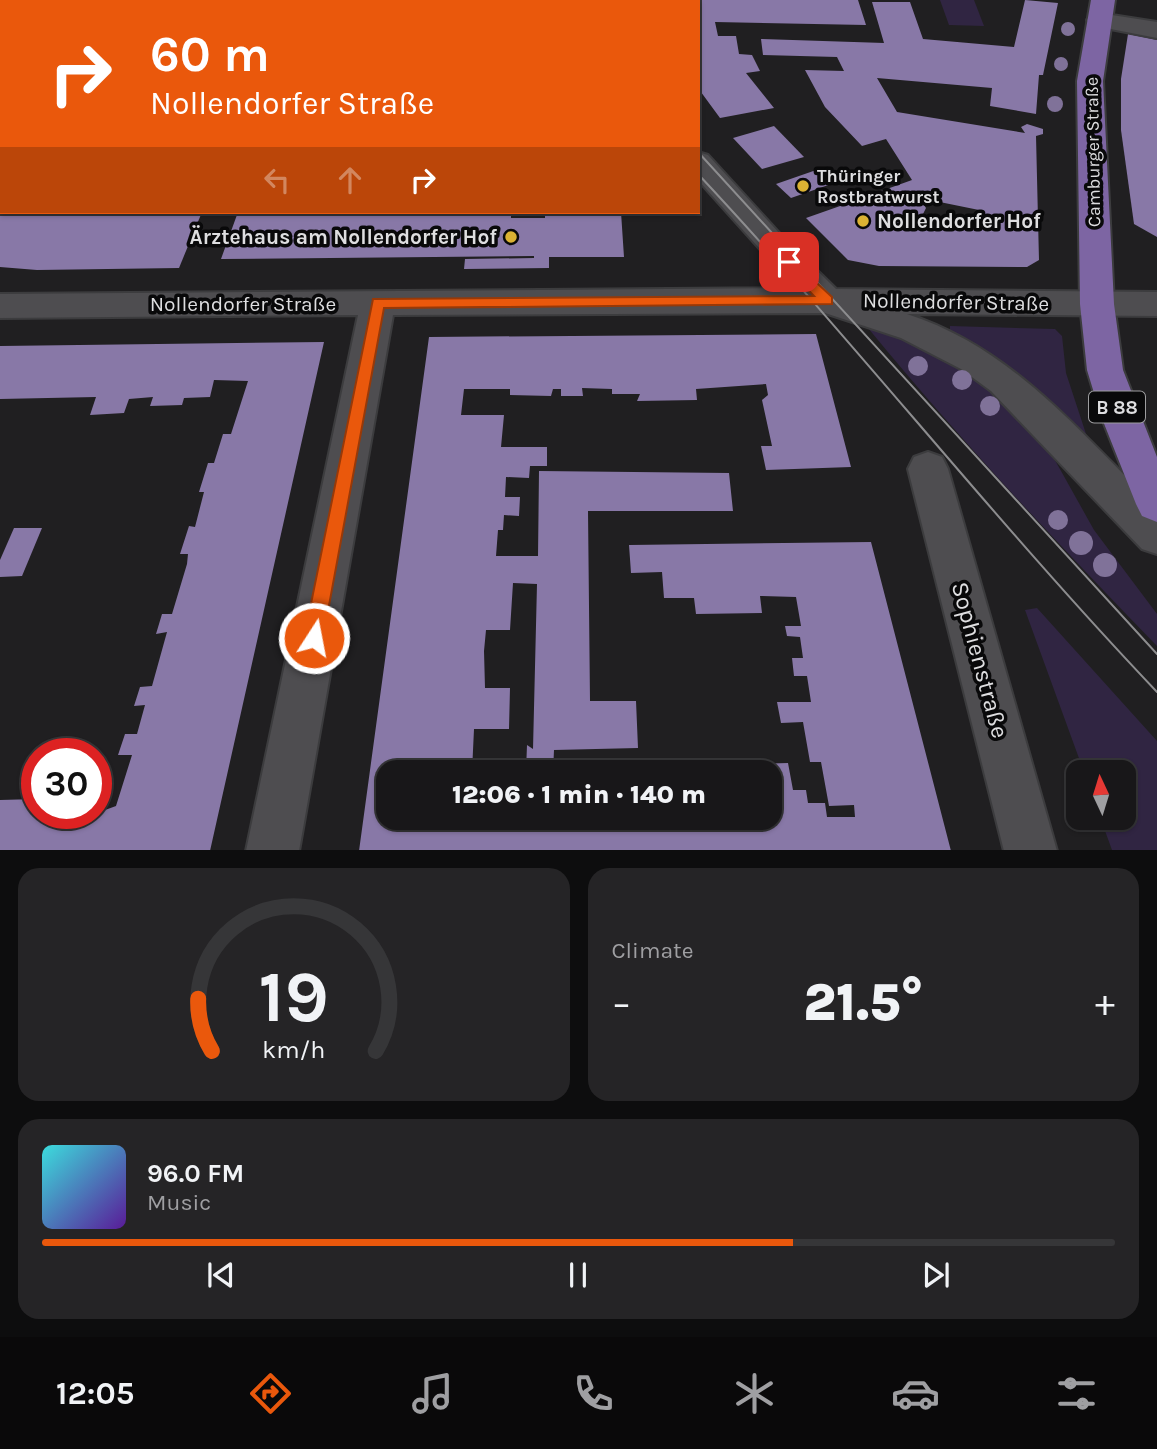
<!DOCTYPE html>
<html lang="en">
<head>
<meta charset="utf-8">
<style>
	body { margin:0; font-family:Karla,sans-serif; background:#252426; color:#f1f3f6; height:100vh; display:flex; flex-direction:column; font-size:26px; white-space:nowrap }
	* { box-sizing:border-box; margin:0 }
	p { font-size:23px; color:#9f9fa2 }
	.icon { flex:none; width:38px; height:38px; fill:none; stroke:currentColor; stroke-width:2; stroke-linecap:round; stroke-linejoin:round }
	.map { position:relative; height:850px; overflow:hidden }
	.side { display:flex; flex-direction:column; gap:18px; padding:18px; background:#0d0d0e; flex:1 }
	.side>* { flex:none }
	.guide { position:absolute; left:0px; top:0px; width:700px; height:214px; box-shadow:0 2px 5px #0004,0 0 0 2px #363638; background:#ea580c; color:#fff; overflow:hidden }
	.needle { width:46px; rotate:356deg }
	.buttons { position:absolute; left:1066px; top:760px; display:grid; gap:14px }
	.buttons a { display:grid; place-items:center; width:70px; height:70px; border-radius:14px; background:#181719; box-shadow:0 2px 5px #0004,0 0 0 2px #363638; font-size:35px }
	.speed { position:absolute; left:21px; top:738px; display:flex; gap:14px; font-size:35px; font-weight:700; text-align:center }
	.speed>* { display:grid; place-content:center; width:91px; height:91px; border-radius:50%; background:#181719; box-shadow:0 2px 5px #0004,0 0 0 2px #363638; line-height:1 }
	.speed .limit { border:10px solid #d22; background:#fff; color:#111 }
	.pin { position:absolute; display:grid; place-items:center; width:60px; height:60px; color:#fff; margin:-30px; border-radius:14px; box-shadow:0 4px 10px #0006 }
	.me { position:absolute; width:77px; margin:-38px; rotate:11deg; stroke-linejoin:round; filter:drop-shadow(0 0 5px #0008) }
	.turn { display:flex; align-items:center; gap:24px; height:147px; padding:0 35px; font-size:32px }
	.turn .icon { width:91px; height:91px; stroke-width:2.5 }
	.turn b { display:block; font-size:49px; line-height:60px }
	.lanes { display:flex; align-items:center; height:66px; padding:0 35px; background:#0003; justify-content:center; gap:35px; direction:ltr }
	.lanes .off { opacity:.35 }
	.big { font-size:52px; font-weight:800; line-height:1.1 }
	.side .card { flex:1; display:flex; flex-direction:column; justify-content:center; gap:10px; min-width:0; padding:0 24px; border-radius:21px; background:#252426 }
	.side .dial { align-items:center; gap:0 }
	.dial svg { height:182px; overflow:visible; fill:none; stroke:#363638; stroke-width:7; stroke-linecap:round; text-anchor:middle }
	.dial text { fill:#f1f3f6; stroke:none }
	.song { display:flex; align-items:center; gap:21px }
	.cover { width:84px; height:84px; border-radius:10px; background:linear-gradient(135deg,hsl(180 70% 55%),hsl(270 70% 35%)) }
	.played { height:7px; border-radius:4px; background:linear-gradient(90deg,#ea580c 70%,#363638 70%) }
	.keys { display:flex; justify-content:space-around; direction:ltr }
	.heat { display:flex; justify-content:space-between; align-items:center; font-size:38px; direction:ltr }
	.side .tiles { flex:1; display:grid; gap:18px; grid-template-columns:1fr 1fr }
	.card:last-child { grid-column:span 2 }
	.trip { position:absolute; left:376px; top:760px; width:406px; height:70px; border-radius:21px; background:#181719; box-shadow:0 2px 5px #0004,0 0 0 2px #363638; font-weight:800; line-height:70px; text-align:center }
	.dock { display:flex; height:112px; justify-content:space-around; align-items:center; background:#0a090a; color:#9f9fa2 }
	.dock .icon { width:49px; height:49px }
	.dock .current { color:#ea580c }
	.dock b { font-size:32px; color:#f1f3f6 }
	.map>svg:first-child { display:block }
	.green { fill:#302542 }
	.building { fill:#8878a7; fill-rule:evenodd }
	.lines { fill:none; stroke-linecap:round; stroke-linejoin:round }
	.minor-casing { stroke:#3c3c3e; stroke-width:4 }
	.major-casing { stroke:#3c3c3e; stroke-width:4 }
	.minor { fill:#4e4d50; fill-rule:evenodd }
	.major { fill:#7d65a3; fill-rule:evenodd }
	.tram { stroke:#8d8d8f; stroke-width:2 }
	.tree { fill:#807299 }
	.route { fill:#ea580c; stroke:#983908; stroke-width:2 }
	.poi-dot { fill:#dbb233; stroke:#09090a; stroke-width:2.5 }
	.labels { text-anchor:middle; stroke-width:7; stroke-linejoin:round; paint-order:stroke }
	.far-street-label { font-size:18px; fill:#dedee0; stroke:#09090a }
	.far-poi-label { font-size:18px; font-weight:bold; fill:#dedee0; stroke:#09090a; text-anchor:start }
	.shield { fill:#09090a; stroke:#9e9ea0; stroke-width:2 }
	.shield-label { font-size:19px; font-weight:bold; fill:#dedee0 }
	.poi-label { font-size:21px; font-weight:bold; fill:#dedee0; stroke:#09090a; text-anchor:start }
	.street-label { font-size:21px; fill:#dedee0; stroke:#09090a }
	.near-street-label { font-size:24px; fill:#dedee0; stroke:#09090a }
</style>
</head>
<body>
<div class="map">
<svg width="1157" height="851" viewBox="0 0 1157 851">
	<rect width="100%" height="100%" fill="#201f21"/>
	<g class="green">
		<polygon points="940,0 974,0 984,26 949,25"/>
		<polygon points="950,326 1055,329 1062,336 1066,373 1088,440 950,335"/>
		<path d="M 868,328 L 906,338 L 971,369 L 1029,423 L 1056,462 L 1094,530 L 1157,614 L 1157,646 C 1057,543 959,439 868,328 Z"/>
		<polygon points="1037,608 1157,741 1157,850 1112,850 1100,817 1124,817 1124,772 1084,772 1025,610"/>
	</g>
	<g class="building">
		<polygon points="698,0 858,0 866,25 715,22 718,36 736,36 739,54 752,55 760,71 746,73 774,108 720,118 698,88"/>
		<path d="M 1025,0 L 1058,3 L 1043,75 L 1039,75 L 1036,114 L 990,106 L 992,88 L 877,78 L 897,112 L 1025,133 L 1021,127 L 1027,124 L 1043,129 L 1043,134 L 1036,136 L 1039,260 L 1027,267 L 879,266 L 848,260 L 806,218 L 860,199 L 868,206 L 881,201 L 873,194 L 912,180 L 886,139 L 862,146 L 825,107 L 805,70 L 844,71 L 837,57 L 763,55 L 761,39 L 884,43 L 872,2 L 910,2 L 923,39 L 1014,47 ZM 920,198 L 979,210 L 978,225 L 919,224 L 916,215 L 923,214 L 926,208 L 922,202 L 915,200 Z"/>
		<polygon points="1128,34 1157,40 1157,237 1134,224 1121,130 1121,79"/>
		<polygon points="774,126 804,157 762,169 733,138"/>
		<polygon points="822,168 837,182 791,198 776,184"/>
		<polygon points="3,212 202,212 179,268 37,270 0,267 0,215"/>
		<polygon points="238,212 511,212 511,218 545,218 545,212 621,212 624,257 549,257 549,268 464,269 465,259 534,258 534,256 221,259"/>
		<polygon points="816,334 851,467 766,470 761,446 772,446 762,400 768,395 766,384 696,389 697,400 637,401 640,394 612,394 612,389 582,388 583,396 561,396 561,389 553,389 551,396 510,395 510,389 464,389 461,415 504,415 501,447 547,447 547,466 530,466 529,478 506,477 505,497 520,497 519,516 504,515 503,530 498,530 496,556 538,556 539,471 729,473 733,511 588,511 590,701 636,701 638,748 554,750 553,772 526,772 527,745 533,749 537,584 513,583 510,630 486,630 484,651 485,688 510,688 509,729 474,729 472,772 388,772 388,817 770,817 770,772 753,772 752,764 788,763 793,790 806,790 808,803 825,803 827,817 855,817 854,805 829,806 821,762 810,762 803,722 781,723 777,702 811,702 807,676 794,676 792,658 803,658 800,637 787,636 785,626 801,626 796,597 760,596 762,613 696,614 694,598 664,598 662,572 631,573 629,545 871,542 951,851 359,851 429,337"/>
		<polygon points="324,342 210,851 0,851 0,800 37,799 37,814 96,814 96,798 105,810 116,806 132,755 118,755 125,734 137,734 145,705 134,706 140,687 152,686 167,632 156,634 162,614 172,614 187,564 188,554 180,554 189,526 195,527 204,492 199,492 208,463 214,463 223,434 231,434 248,381 214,380 210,397 184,398 182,405 150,406 153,397 129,399 124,413 90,415 96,397 0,399 0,346"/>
		<polygon points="14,528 42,528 22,576 0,577 0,560"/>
	</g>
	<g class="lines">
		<defs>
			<g id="minor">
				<polygon points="168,0 193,0 167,2"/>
				<rect x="600" y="0" width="24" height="2"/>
				<polygon points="1099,13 1157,22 1157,38 1090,25 1087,20 1090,15"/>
				<polygon points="2,141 2,160 0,161 0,142"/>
				<path d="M 698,152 L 708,155 L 781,235 L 836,289 L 1157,292 L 1157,316 L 907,314 C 1013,348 1080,433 1157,508 L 1157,554 L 1142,549 L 991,391 L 961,369 L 901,338 L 825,313 L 393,315 L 299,851 L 246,851 L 358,315 L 0,318 L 0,294 L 795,288 L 698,180 Z"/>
				<polygon points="928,452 942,457 948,469 1057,851 1004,851 908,469 914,457"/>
			</g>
			<polygon id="major" points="1091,0 1115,0 1103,81 1114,304 1123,370 1157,457 1157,522 1142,516 1136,504 1101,416 1087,370 1080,304 1077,81"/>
		</defs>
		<use href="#minor" class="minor-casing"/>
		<use href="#major" class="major-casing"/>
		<use href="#minor" class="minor"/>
		<use href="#major" class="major"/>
		<g class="tram">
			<polyline points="698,152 1157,654"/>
			<path d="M 698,174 C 856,343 998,525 1157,692"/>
		</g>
	</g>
	<g class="tree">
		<circle cx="1068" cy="29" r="7"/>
		<circle cx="1061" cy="64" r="7"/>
		<circle cx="1055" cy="104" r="8"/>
		<circle cx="918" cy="366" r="10"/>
		<circle cx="962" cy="380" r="10"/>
		<circle cx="990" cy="406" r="10"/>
		<circle cx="1058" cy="520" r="10"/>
		<circle cx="1081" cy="543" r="12"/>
		<circle cx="1105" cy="565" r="12"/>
	</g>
	<polygon class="route" points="789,257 832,297 832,304 384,308 323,638 320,644 314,647 307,644 304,638 373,299 814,296 784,265 782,262"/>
	<g class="poi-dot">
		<circle cx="803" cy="186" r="7"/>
		<circle cx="863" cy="221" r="7"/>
		<circle cx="511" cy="237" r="7"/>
	</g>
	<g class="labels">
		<g class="far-street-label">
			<text transform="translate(1093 152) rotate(-91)" y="6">Camburger Straße</text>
		</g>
		<g class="far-poi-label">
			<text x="817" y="182">Thüringer<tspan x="817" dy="21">Rostbratwurst</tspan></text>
		</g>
		<rect class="shield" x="1089" y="391.5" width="56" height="31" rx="5"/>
		<g class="shield-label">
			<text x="1117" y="414">B 88</text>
		</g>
		<g class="poi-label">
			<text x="877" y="228">Nollendorfer Hof</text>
			<text x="497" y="244" text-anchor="end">Ärztehaus am Nollendorfer Hof</text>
		</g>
		<g class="street-label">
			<text transform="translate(956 302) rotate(1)" y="7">Nollendorfer Straße</text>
			<text x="243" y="311">Nollendorfer Straße</text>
		</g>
		<g class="near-street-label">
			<text transform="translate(980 660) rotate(75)" y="8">Sophienstraße</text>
		</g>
	</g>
</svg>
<div class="buttons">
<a><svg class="needle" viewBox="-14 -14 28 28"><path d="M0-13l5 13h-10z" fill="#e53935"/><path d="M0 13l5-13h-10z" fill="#9f9fa2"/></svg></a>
</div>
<div class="speed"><div class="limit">30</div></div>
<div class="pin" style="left:789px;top:262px;background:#d93025"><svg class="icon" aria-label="arrive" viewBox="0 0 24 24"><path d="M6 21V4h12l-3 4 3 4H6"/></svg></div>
<svg class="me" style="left:314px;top:638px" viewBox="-20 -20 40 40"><circle r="17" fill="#ea580c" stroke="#fff" stroke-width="3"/><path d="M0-11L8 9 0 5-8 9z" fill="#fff"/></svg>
<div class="trip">12:06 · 1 min · 140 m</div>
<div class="guide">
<div class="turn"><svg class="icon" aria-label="right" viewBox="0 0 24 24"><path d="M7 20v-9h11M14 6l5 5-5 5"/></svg><div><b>60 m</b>Nollendorfer Straße</div></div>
<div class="lanes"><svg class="icon off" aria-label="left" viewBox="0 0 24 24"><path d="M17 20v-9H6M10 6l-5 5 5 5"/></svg><svg class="icon off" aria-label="ahead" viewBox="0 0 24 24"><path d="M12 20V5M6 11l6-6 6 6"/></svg><svg class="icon" aria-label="right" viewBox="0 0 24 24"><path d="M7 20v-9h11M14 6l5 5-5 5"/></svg></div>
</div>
</div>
<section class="side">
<div class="tiles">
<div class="card dial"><svg viewBox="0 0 100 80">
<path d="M14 69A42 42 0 1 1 86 69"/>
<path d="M14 69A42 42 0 0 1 8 46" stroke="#ea580c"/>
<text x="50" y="56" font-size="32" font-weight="700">19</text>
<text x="50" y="72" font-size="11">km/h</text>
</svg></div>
<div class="card"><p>Climate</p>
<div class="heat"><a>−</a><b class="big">21.5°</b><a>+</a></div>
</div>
<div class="card">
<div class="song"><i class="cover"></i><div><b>96.0 FM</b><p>Music</p></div></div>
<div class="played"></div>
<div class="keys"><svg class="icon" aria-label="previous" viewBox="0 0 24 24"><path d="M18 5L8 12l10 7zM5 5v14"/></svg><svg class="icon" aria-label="pause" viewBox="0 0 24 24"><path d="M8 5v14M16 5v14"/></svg><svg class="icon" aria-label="next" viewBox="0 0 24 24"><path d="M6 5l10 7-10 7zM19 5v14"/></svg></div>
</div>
</div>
</section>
<nav class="dock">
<b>12:05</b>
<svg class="icon current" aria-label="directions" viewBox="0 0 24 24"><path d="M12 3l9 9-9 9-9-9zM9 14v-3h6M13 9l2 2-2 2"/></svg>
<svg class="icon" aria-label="music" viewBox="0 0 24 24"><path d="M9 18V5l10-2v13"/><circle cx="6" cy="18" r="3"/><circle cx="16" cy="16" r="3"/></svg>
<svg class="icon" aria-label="phone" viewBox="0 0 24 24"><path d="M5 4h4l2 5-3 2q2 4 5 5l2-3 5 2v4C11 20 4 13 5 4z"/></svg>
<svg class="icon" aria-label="climate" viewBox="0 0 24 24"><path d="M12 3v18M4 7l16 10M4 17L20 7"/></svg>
<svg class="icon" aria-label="car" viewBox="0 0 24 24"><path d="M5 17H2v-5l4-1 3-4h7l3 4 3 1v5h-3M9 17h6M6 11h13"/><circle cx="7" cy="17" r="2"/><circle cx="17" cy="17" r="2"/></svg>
<svg class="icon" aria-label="filters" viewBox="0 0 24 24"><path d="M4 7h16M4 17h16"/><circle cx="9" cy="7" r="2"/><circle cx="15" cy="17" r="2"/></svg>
</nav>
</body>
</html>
